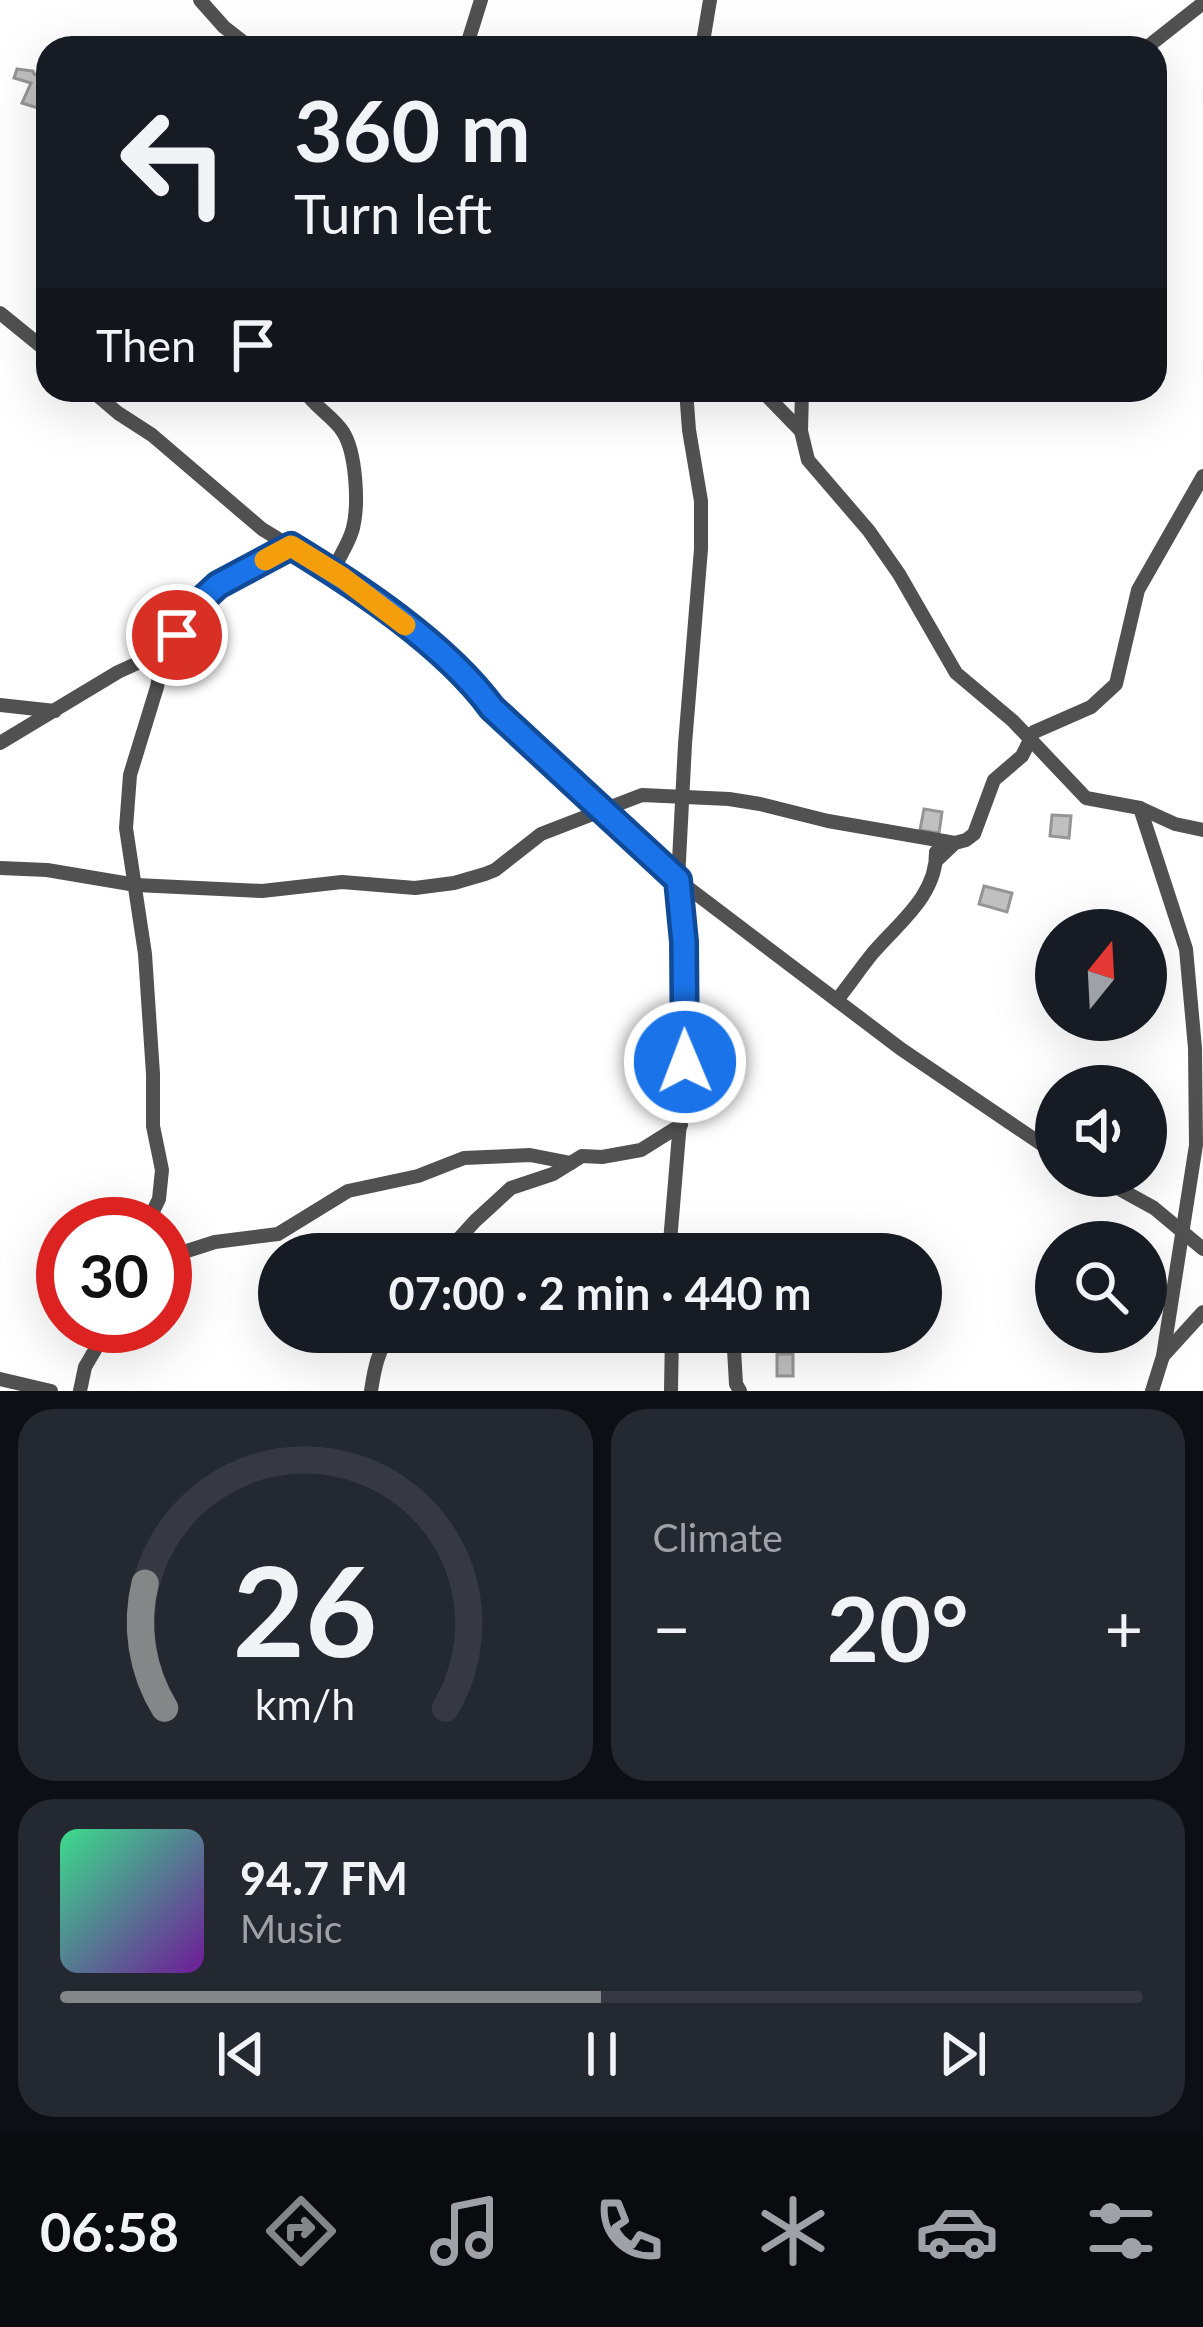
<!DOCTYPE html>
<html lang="en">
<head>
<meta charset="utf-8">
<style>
	body { margin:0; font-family:Lato,sans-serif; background:#242831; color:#f1f3f6; height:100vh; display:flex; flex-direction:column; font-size:45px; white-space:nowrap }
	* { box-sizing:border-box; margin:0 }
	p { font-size:39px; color:#9ea1a6 }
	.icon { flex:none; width:66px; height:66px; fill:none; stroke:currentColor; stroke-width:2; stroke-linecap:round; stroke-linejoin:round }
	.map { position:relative; height:1391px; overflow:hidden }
	.panel { display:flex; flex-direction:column; gap:18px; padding:18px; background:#0d0f14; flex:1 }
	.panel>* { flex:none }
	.banner { position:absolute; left:36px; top:36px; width:1131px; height:366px; border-radius:36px; box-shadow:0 12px 48px #0002; background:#171b24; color:#f1f3f6; overflow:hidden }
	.needle { width:78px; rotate:18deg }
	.fabs { position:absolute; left:1035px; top:909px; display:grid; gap:24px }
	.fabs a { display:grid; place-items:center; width:132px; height:132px; border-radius:50%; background:#171b24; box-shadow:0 12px 48px #0002; font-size:60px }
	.speed { position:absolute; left:36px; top:1197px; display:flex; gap:24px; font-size:60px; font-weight:700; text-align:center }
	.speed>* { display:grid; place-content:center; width:156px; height:156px; border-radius:50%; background:#171b24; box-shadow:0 12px 48px #0002; line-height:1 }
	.speed .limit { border:18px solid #d22; background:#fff; color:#111 }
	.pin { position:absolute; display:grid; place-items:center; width:102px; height:102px; color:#fff; margin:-51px; border:6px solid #fff; border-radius:50%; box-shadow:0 3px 12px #0007 }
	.me { position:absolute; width:132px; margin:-66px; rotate:359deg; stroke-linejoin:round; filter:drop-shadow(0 0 9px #0008) }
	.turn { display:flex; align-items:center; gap:42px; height:252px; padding:0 60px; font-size:54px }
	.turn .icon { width:156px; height:156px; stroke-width:2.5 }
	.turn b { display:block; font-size:84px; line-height:102px }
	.then { display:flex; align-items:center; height:114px; padding:0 60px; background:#0003; gap:24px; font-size:45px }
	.big { font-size:90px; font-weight:700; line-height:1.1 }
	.panel .card { flex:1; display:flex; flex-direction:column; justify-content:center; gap:18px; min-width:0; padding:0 42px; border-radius:36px; background:#242831 }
	.panel .dial { align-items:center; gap:0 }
	.dial svg { height:312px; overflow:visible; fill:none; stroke:#363941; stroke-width:7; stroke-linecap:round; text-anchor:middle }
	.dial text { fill:#f1f3f6; stroke:none }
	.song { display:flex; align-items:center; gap:36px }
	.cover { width:144px; height:144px; border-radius:18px; background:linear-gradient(135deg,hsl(150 70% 55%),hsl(280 70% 35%)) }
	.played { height:12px; border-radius:6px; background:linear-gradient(90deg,#858687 50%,#363941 50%) }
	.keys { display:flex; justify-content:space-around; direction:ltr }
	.heat { display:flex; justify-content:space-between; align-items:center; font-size:66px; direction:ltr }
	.panel .tiles { flex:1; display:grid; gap:18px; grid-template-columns:1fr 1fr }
	.card:last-child { grid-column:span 2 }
	.trip { position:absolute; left:258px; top:1233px; width:684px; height:120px; border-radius:60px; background:#171b24; box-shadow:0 12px 48px #0002; font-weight:700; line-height:120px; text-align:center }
	.tabs { display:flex; height:192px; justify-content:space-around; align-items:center; background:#090b0e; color:#9ea1a6 }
	.tabs .icon { width:84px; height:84px }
	.tabs .on { color:#858687 }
	.tabs b { font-size:54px; color:#f1f3f6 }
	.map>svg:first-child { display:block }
	.building { fill:#c0c0c0; stroke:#959595; stroke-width:3 }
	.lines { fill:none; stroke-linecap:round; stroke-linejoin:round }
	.street { stroke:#515151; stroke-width:14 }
	.route-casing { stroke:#114b97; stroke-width:30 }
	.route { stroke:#1a73e8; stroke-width:21 }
	.slow { stroke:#f59e0b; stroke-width:21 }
</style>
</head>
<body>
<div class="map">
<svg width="1203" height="1391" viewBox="0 0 1203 1391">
	<rect width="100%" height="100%" fill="#fff"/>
	<g class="building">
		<polygon points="17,69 33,71 34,74 45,78 38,108 22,103 31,83 14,78"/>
		<polygon points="924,809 942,812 939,833 920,830"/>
		<polygon points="1052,815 1071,816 1069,838 1050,836"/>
		<polygon points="984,886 1012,893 1007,912 979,904"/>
		<rect x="777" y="1354" width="16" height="22"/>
	</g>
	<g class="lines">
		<g class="street">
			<polyline points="200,0 224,27 251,48"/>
			<polyline points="466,48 481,0"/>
			<polyline points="702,48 710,0"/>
			<polyline points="1146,48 1203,3"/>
			<polyline points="0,313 48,352"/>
			<polyline points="91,390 118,413 152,435 262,529 342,578 416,634 454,666 492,708 678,880 901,1049 1056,1154"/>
			<path d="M 304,390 C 314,407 333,416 343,432 C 356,452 359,504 353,528 C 349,544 339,556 333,572"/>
			<polyline points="761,390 801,431"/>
			<polyline points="802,390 801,431 808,460 869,531 899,574 956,673 1013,721 1086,798 1140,808 1175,824 1203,830"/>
			<polyline points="0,705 55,711"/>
			<polyline points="0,743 118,672 164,651 192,609 217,585 291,546"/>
			<polyline points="1140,808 1186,949 1195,1048 1196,1145 1163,1356 1152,1391"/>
			<polyline points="936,861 955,843 966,840 974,834 994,780 1022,756 1034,732 1091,707 1116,684 1138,590 1203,476"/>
			<polyline points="0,868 47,870 136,885 262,891 342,882 415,888 454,883 485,874 495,870 541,834 642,795 729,799 760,804 828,821 955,843"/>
			<path d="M 837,1000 C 849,985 860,969 872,954 C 897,924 937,896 936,852"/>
			<polyline points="1096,1176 1154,1208 1203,1249"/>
			<polyline points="147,1224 159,1199 162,1170 153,1126 153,1074 145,954 126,828 130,775 157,687 164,651"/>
			<polyline points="445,1254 475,1221 511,1188 553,1174 582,1156 602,1157 641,1150 681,1125"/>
			<polyline points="669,1254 685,1062 684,942 678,880 685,744 701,549 701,501 689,430 686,390"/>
			<polyline points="165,1258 215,1242 278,1234 348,1191 418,1176 464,1158 530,1155 571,1163"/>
			<polyline points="733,1332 736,1384 740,1391"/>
			<polyline points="1163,1356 1203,1312"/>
			<polyline points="0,1379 51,1391"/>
			<polyline points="80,1391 85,1367 109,1326"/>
			<path d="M 371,1391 C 374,1371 378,1346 394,1332"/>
			<polyline points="671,1391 672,1332"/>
		</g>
	</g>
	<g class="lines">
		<defs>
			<path id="route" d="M 177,635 L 192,609 L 218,585 L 291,546 C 358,587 445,644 492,708 L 678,880 L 684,942 L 685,1062"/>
		</defs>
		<use href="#route" class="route-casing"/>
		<use href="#route" class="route"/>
		<polyline class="slow" points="265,560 291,546 343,578 405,625"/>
	</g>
</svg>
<div class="fabs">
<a><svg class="needle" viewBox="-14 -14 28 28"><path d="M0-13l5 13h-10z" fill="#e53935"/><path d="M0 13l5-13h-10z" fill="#9ea1a6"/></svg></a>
<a><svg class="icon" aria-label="sound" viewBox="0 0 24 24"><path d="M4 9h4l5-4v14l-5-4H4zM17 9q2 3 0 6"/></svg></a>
<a><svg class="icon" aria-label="search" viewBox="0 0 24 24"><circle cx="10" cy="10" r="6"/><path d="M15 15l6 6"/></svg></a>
</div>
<div class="speed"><div class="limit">30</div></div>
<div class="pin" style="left:177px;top:635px;background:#d93025"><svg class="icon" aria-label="arrive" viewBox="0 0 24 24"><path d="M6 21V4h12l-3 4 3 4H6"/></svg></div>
<svg class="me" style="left:685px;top:1062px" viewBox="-20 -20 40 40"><circle r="17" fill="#1a73e8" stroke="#fff" stroke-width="3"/><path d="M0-11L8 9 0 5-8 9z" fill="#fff"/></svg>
<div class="trip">07:00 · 2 min · 440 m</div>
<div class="banner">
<div class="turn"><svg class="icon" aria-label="left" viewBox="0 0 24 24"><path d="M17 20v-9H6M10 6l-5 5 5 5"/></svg><div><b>360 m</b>Turn left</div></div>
<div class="then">Then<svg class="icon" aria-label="arrive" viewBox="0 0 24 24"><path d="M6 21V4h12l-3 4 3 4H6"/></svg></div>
</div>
</div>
<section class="panel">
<div class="tiles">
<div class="card dial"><svg viewBox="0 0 100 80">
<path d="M14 69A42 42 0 1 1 86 69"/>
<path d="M14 69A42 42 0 0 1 9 37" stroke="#858687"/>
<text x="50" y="56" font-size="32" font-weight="700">26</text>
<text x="50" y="72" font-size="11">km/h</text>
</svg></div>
<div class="card"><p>Climate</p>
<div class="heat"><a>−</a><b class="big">20°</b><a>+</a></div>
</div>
<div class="card">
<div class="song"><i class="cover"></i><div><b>94.7 FM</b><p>Music</p></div></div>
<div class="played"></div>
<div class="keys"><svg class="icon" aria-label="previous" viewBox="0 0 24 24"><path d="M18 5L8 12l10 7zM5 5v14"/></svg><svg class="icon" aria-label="pause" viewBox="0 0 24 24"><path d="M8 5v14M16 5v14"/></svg><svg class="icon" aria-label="next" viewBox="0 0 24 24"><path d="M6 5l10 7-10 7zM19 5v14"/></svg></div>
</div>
</div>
</section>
<nav class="tabs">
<b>06:58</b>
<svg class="icon on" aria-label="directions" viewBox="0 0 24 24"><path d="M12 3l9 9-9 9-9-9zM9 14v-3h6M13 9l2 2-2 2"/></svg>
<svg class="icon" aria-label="music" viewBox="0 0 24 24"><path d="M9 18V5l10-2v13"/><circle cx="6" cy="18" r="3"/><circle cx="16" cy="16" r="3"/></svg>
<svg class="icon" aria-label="phone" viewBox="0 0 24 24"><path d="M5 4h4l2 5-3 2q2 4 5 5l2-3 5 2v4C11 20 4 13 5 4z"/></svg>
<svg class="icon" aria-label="climate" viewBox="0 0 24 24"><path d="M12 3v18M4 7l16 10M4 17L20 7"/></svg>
<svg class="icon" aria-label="car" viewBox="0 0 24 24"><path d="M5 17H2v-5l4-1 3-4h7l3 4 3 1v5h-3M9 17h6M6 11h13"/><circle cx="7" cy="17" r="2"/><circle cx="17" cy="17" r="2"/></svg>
<svg class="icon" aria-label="filters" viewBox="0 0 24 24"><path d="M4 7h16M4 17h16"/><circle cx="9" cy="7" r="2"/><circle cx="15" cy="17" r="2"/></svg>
</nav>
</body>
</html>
